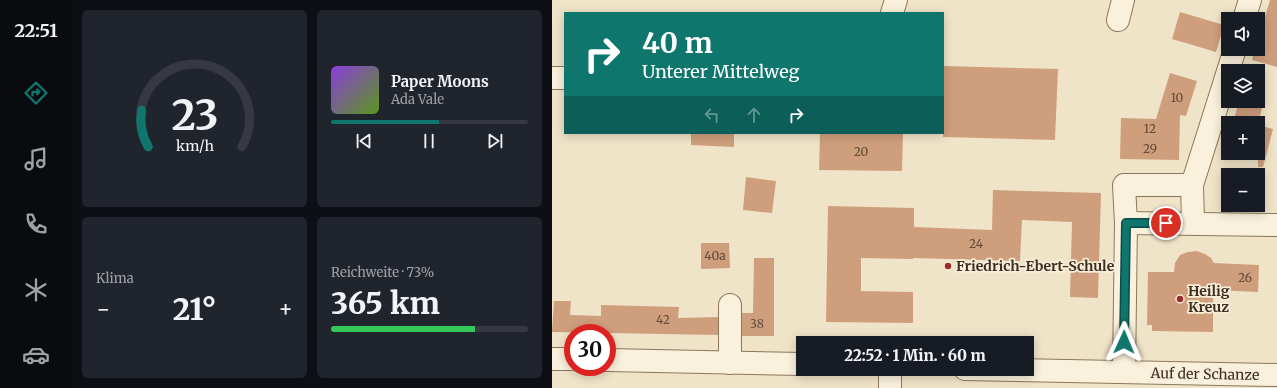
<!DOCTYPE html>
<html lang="de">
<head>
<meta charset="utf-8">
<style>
	body { margin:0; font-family:Merriweather,serif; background:#20242c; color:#f1f3f6; height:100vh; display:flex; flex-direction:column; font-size:15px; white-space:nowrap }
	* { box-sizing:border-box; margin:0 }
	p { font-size:13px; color:#9ea1a6 }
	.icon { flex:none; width:22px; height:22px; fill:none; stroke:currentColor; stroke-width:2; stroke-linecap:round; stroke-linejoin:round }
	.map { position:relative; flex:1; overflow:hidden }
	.panel { display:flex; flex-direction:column; gap:10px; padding:10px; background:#0d0f14; width:480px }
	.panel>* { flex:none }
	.guide { position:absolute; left:12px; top:12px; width:380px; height:122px; border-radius:0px; box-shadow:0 2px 10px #0003; background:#0f766e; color:#fff; overflow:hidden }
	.controls { position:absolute; left:669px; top:12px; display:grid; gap:8px }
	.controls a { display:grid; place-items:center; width:44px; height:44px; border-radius:0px; background:#171b24; box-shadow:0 2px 10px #0003; font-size:20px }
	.speed { position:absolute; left:12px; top:324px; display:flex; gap:8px; font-size:20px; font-weight:700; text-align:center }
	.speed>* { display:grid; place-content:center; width:52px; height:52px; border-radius:50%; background:#171b24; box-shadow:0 2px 10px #0003; line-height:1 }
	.speed .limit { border:6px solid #d22; background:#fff; color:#111 }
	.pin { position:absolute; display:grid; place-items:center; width:34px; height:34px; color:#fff; margin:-17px; border:2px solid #fff; border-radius:50%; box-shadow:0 1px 4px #0007 }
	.me { position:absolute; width:44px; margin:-22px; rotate:1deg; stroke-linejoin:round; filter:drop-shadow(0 0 3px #0008) }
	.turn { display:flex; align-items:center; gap:14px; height:84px; padding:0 12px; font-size:18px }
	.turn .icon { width:52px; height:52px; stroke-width:2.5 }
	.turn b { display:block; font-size:28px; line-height:34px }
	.lanes { display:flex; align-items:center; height:38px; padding:0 12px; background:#0003; justify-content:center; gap:20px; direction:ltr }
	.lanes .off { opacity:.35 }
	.big { font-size:30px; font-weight:800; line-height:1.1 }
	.panel .card { flex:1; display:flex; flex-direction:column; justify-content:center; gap:6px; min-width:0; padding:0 14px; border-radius:6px; background:#20242c }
	.panel .dial { align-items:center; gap:0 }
	.dial svg { height:104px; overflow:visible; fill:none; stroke:#363941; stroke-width:7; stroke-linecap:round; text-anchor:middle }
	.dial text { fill:#f1f3f6; stroke:none }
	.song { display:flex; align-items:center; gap:12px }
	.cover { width:48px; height:48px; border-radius:6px; background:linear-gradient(135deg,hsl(270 70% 55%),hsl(90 70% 35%)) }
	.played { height:4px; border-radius:2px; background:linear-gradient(90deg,#0f766e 55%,#363941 55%) }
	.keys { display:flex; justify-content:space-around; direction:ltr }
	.heat { display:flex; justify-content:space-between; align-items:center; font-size:22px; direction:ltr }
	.charge { height:6px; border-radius:3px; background:linear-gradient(90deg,#34c759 73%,#363941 0) }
	.panel .tiles { flex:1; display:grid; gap:10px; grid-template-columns:repeat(2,1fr) }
	.trip { position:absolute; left:244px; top:336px; width:238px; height:40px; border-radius:0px; background:#171b24; box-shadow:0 2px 10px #0003; font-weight:800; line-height:40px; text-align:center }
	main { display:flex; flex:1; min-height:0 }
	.menu { display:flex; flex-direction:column; width:72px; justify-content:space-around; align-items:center; background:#090b0e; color:#9ea1a6 }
	.menu .icon { width:28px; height:28px }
	.menu .current { color:#0f766e }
	.menu b { font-size:18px; color:#f1f3f6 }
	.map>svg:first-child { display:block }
	.building { fill:#cf9f7d }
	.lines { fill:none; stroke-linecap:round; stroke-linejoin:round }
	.minor-casing { stroke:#8d765c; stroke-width:24 }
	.minor { stroke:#faf1dc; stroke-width:22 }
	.route-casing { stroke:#0a4d48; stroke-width:10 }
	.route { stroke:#0f766e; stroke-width:7 }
	.poi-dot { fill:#9e2a2b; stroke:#f7eed8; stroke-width:1.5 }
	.labels { text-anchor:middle; stroke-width:3.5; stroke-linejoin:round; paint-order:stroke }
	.number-label { font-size:12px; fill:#624a37 }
	.poi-label { font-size:14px; font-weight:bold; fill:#3d2e20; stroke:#f7eed8; text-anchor:start }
	.street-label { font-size:14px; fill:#3d2e20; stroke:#f7eed8 }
</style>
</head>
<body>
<main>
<nav class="menu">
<b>22:51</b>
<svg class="icon current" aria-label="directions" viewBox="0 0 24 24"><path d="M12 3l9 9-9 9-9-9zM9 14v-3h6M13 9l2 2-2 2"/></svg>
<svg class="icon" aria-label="music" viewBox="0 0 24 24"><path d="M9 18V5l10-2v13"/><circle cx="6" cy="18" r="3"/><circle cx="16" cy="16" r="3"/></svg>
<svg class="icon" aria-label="phone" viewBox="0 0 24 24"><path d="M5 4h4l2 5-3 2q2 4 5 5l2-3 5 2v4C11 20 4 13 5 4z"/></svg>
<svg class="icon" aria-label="climate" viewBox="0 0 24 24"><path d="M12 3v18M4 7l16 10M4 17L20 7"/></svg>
<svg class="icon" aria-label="car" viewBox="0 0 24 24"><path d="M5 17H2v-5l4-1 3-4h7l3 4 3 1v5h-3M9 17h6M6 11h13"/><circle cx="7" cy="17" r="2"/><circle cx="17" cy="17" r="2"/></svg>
</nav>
<section class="panel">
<div class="tiles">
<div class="card dial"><svg viewBox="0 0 100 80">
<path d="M14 69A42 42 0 1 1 86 69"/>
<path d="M14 69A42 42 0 0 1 9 41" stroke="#0f766e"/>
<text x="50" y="56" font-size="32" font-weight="700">23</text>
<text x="50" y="72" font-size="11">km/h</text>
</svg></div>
<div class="card">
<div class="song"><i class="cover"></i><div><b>Paper Moons</b><p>Ada Vale</p></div></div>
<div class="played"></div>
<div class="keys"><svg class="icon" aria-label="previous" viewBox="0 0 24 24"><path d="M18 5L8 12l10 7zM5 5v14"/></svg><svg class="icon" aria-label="pause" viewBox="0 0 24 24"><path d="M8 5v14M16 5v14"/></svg><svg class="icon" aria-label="next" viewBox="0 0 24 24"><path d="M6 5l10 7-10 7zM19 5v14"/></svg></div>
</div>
<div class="card"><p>Klima</p>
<div class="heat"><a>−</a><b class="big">21°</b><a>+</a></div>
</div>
<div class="card"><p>Reichweite · 73%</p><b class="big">365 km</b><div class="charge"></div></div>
</div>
</section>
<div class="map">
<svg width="725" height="388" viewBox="0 0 725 388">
	<rect width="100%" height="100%" fill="#f0e4c8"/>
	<g class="building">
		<polygon points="718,0 725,0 725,67 700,60 703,49 706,49 706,40"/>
		<polygon points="628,12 672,25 664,52 620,39"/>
		<polygon points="391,66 506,69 503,140 391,137"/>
		<polygon points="618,73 645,81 634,116 628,115 627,160 568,159 569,118 604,119"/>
		<polygon points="687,101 712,101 706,123 681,123"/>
		<polygon points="706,125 721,129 711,167 706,167"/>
		<polygon points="139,133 182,133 182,147 139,145"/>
		<polygon points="268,133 351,133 350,171 267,170"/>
		<polygon points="194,177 224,181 220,213 191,210"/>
		<polygon points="441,190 549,193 546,298 518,297 520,222 470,220 468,261 361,258 361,259 309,258 309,291 361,292 361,323 274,322 276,206 362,208 362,227 440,230"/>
		<polygon points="149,243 177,243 178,268 149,269"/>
		<polygon points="645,251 653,254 659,258 662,263 707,265 706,292 661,290 661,332 600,331 600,325 595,325 596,272 622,272 623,263 628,255 636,252"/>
		<polygon points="202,258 222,258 222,336 190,336 190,313 201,313"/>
		<polygon points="2,301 19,301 18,315 49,316 49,305 127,307 126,318 166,317 166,335 0,332"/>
	</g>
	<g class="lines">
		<defs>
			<g id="minor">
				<polyline points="340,13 344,0"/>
				<polyline points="692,19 698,0"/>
				<polyline points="566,20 571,0"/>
				<polyline points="0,78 13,78"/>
				<polyline points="574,223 725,225"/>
				<polyline points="641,223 640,185 683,49"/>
				<polyline points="0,359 21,359"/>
				<polyline points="55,360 251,364"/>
				<polyline points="178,363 178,305"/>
				<polyline points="413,369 725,375"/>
				<polyline points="572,372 574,223 572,185 640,185"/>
				<polyline points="338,388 338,369"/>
			</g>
		</defs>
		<use href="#minor" class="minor-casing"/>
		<use href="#minor" class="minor"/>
	</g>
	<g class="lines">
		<defs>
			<polyline id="route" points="572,342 574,223 614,223"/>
		</defs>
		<use href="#route" class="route-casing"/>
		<use href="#route" class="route"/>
	</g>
	<g class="poi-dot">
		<circle cx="396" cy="266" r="4"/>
		<circle cx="628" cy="299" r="4"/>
	</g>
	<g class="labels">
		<g class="number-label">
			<text x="625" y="102">10</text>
			<text x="598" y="133">12</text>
			<text x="598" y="153">29</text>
			<text x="309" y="156">20</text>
			<text x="424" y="248">24</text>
			<text x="163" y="260">40a</text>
			<text x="693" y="282">26</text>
			<text x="111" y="324">42</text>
			<text x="205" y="328">38</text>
		</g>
		<g class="poi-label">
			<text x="404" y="271">Friedrich-Ebert-Schule</text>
			<text x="636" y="296">Heilig<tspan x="636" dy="16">Kreuz</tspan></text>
		</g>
		<g class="street-label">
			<text transform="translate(653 374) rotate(1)" y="5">Auf der Schanze</text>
		</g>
	</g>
</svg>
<div class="controls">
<a><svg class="icon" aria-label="sound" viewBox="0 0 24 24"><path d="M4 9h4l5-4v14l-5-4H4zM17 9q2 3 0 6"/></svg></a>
<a><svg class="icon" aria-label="layers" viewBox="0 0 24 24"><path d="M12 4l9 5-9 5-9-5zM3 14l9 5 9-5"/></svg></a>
<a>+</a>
<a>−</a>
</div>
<div class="speed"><div class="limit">30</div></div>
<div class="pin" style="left:614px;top:223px;background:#d93025"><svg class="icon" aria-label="arrive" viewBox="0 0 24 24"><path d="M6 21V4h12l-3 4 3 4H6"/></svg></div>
<svg class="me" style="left:572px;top:342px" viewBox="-20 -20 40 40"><path d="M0-17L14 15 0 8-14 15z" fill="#0f766e" stroke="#fff" stroke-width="4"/></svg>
<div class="trip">22:52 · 1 Min. · 60 m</div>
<div class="guide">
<div class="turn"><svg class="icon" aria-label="right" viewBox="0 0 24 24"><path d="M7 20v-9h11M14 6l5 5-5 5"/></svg><div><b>40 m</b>Unterer Mittelweg</div></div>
<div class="lanes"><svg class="icon off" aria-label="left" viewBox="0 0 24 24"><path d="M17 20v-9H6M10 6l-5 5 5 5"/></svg><svg class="icon off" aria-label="ahead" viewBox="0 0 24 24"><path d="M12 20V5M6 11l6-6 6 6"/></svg><svg class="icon" aria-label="right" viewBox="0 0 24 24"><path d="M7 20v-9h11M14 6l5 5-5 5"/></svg></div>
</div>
</div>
</main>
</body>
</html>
